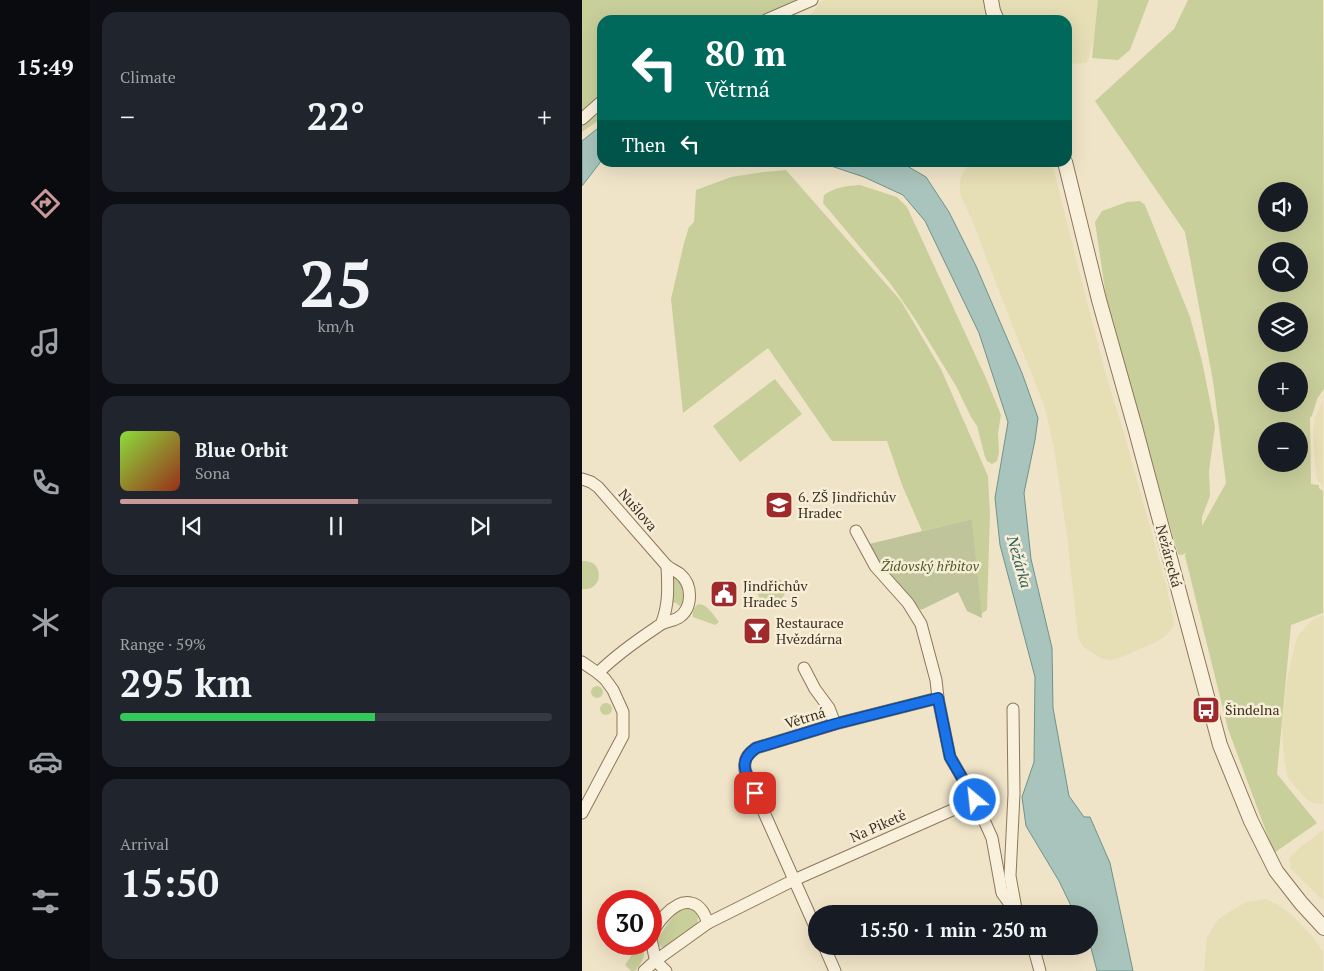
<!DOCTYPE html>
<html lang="en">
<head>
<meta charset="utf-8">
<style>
	body { margin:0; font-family:"PT Serif",serif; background:#20242c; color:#f1f3f6; height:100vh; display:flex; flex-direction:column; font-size:19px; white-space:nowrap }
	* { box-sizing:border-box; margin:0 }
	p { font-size:16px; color:#9ea1a6 }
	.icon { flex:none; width:28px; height:28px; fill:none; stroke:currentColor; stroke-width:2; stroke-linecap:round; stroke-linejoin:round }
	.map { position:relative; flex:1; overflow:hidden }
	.side { display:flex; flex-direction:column; gap:12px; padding:12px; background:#0d0f14; width:492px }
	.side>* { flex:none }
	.hud { position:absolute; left:15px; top:15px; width:475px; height:152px; border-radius:15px; box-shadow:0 5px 20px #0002; background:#00695c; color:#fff; overflow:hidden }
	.buttons { position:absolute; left:676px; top:182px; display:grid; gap:10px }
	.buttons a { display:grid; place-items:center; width:50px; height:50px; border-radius:50%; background:#171b24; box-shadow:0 5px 20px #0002; font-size:25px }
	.speed { position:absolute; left:15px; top:890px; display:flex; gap:10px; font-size:25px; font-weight:700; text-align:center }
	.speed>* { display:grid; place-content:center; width:65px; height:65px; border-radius:50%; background:#171b24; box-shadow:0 5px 20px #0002; line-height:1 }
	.speed .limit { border:8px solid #d22; background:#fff; color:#111 }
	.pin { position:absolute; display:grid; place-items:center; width:42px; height:42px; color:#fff; margin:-21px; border-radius:10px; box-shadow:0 2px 8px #0006 }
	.me { position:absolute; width:55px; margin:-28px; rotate:332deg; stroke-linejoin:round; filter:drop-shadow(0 0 4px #0008) }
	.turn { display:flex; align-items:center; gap:18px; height:105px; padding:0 25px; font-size:22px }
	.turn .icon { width:65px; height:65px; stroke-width:2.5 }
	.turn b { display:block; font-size:35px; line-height:42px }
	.then { display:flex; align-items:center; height:48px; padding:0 25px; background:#0003; gap:10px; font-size:19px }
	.big { font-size:38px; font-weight:800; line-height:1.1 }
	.side .card { flex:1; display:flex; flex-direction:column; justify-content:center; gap:8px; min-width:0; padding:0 18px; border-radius:15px; background:#20242c }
	.side .dial { align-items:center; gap:0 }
	.dial b { font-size:65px; line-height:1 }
	.song { display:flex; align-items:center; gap:15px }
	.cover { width:60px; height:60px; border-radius:8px; background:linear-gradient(135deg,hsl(90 70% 55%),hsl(10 70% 35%)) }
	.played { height:5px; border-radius:2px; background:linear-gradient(90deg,#cc999b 55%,#363941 55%) }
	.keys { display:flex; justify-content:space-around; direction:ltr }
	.heat { display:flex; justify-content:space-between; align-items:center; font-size:28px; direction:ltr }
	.charge { height:8px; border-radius:4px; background:linear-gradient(90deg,#34c759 59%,#363941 0) }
	.trip { position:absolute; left:226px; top:905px; width:290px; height:50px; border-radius:25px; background:#171b24; box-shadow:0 5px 20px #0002; font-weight:800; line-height:50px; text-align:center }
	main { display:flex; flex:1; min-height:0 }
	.tabs { display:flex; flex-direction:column; width:90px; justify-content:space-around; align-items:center; background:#090b0e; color:#9ea1a6 }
	.tabs .icon { width:35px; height:35px }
	.tabs .active { color:#cc999b }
	.tabs b { font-size:22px; color:#f1f3f6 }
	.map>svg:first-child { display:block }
	.farmland { fill:#e6deb5 }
	.green { fill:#c9cf9b; fill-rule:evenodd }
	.cemetery { fill:#bfc49a }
	.water { fill:#a9c4bc; stroke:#6f938a }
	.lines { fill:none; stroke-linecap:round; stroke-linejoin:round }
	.minor-casing { stroke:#8d765c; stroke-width:13 }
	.tertiary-casing { stroke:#8d765c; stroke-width:16 }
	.minor { stroke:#faf1dc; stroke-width:11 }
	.tertiary { stroke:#faf1dc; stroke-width:14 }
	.route-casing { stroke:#114b97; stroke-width:12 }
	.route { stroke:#1a73e8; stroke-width:9 }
	.labels { text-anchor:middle; stroke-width:5; stroke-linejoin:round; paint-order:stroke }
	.poi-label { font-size:14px; fill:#3d2e20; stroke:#f7eed8; text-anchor:start }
	.street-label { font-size:14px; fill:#3d2e20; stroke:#f7eed8 }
	.park-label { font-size:14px; font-style:italic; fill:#4d5a26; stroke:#f7eed8 }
	.water-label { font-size:15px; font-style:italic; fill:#2f5d5a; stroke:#f7eed8 }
</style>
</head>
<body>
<main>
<nav class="tabs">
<b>15:49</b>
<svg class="icon active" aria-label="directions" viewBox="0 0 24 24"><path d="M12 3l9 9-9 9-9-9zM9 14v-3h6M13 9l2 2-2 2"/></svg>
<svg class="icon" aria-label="music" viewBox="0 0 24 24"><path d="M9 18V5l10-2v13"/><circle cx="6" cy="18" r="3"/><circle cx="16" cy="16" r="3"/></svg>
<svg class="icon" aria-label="phone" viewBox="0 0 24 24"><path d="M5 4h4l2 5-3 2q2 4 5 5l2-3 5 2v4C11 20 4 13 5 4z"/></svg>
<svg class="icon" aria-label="climate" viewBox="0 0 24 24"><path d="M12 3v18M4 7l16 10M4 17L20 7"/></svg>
<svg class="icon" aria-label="car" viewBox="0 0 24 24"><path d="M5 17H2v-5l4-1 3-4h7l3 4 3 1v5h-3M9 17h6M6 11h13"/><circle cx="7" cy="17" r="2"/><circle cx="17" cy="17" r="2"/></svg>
<svg class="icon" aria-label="filters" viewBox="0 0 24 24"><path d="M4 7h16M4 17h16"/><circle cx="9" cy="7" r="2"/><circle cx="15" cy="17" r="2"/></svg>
</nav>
<section class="side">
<div class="card"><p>Climate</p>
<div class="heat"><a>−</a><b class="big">22°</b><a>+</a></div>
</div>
<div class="card dial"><b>25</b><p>km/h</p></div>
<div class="card">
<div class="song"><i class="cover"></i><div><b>Blue Orbit</b><p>Sona</p></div></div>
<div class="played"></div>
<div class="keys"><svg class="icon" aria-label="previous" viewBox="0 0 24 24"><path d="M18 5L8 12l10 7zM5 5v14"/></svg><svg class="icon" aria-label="pause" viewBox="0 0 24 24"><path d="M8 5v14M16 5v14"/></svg><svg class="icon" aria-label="next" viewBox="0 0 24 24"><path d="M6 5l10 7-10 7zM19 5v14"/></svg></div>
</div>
<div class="card"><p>Range · 59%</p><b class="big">295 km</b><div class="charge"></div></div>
<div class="card"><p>Arrival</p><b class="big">15:50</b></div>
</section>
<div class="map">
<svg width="742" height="971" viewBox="0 0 742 971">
	<rect width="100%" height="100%" fill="#f0e4c8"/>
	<g class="farmland">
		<polygon points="242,0 516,0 514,32 505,63 485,64 485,20 225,20 238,2"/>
		<polygon points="388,162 470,163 523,372 541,430 584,584 592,622 590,628 586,634 576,641 540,657 528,660 518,658 500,646 496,637 485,536 472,448 462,405 432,330 390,220 378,194 378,181 381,172"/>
		<polygon points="741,401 741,486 735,480 733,464 731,429 733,417"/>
		<polygon points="741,615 741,803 740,804 731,803 724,799 706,778 702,759 700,727 703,694 707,669 715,637 730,620"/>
		<polygon points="741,830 741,900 709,869 707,859 714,851"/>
		<polygon points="683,899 695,904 710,915 730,936 741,952 741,971 622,971 625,937 636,920 647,912 664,902"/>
	</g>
	<g class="green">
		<polygon points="0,0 230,0 184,20 20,20 20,118 0,132"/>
		<polygon points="516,0 567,0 548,50 536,60 510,58"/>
		<path d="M 606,0 L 741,0 L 742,389 L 735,399 L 730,416 L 728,418 L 729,484 L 737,485 L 737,488 L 741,491 L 741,613 L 709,625 L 695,774 L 735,823 L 692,853 L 646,729 L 603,556 L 604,553 L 600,555 L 596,554 L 525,303 L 513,222 L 520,211 L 545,202 L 558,201 L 563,205 L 608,317 L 620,361 L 629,406 L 633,427 L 627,471 L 628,496 L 620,517 L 620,526 L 644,483 L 631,381 L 603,232 L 513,101 L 592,29 ZM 685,191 L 718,191 L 718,224 L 685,224 ZM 685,251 L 718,251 L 718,284 L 685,284 ZM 685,311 L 718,311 L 718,344 L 685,344 ZM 685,371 L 718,371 L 718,404 L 685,404 ZM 685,431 L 718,431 L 718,464 L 685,464 Z"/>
		<polygon points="204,170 319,301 359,369 406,476 408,514 405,610 399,614 390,519 340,531 320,485 305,441 250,441 186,348 101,413 89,299 102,243 107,227 112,222 114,190 149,177 182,172"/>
		<path d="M 278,185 L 315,197 L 325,207 L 403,376 L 419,415 L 416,433 L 417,453 L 415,461 L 410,464 L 405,461 L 403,457 L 395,426 L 389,417 L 374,386 L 333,319 L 308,283 L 241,203 L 242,195 C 253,187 264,186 278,185 Z"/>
		<polygon points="193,379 220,414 158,462 131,426"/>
		<path d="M 0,561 C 13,560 19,569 16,581 C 12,587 8,590 0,589 Z"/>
		<polygon points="93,577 95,577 103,589 100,608 94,603 89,602 91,580"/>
		<path d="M 192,578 C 219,583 195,614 178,600 L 176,594 L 180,585 Z"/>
		<path d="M 116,604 C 126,604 131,615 137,622 L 133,625 L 111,617 C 110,611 112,608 116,604 Z"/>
		<circle cx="15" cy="692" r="6"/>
		<circle cx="24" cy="709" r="6"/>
		<path d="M 100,909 C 112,908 118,912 115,925 L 82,948 L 79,947 L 75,942 L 75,939 L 95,911 Z"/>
		<path d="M 57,944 C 67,952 60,963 53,971 L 49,971 L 43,965 Z"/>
	</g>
	<polygon class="cemetery" points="390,519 400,618 385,611 376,592 339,610 283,545"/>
	<g class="water">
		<polygon points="20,125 20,160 0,186 0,141"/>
		<polygon points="240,163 320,163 344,177 367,212 394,266 440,373 456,418 453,440 442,493 449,559 470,648 471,708 487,796 502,817 508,817 528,863 551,971 515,971 508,944 508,914 493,914 477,881 444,826 440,797 452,762 453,677 418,545 413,498 426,422 397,333 343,221 321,195 282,177"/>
	</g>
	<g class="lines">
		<defs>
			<g id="minor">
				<polyline points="184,20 230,0"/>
				<polyline points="0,119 20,101"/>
				<path d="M 0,479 L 9,482 L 16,487 L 85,566 C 89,569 94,571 98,574 C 111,585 111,609 96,618 C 89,622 82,621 75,627 C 54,641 34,655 16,673"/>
				<polyline points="274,531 293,566 326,603 339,624 354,680 356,698 368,757 393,800 410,838 420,893 435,914"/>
				<path d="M 80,622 C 87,604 86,586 85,566"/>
				<polyline points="0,662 16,673 23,679 31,690 41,712 41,736 0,813"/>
				<polyline points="222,668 233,689 247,708 253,724"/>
				<polyline points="431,709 432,794 428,876 434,909"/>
				<path d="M 235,931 L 163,770 C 162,758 165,755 174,748 L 253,724 L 356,698"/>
				<polyline points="242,946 253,971"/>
				<polyline points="451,946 458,971"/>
				<polyline points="62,971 73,961 126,923 212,880 393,800"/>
				<path d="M 84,971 C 74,962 73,961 71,948 C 71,947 69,941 69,940 C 71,925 93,899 109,903 C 119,905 123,915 126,923"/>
			</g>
			<g id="tertiary">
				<polyline points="409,0 411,11 415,20"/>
				<polyline points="483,162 517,300 554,431 638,745 669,821 694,871 719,903 742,928"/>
			</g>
		</defs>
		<use href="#minor" class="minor-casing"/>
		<use href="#tertiary" class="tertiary-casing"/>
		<use href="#minor" class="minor"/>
		<use href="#tertiary" class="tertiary"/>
	</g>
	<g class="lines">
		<defs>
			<path id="route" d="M 173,793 C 165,775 154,762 174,748 L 253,724 L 356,698 L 368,757 L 393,800"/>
		</defs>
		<use href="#route" class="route-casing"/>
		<use href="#route" class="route"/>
	</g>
	<defs>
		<symbol id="school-square" viewBox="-11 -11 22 22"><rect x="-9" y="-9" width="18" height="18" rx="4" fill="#9e2a2b" stroke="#f7eed8"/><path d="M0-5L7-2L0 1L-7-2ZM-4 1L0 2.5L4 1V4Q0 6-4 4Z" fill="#fff"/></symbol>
		<symbol id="civic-square" viewBox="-11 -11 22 22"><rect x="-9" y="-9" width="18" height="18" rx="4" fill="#9e2a2b" stroke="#f7eed8"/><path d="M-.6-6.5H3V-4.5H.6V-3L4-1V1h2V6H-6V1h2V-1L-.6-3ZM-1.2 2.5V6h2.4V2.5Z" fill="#fff"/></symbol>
		<symbol id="bar-square" viewBox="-11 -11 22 22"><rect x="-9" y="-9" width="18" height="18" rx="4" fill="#9e2a2b" stroke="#f7eed8"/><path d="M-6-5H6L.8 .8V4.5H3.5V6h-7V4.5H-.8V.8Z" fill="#fff"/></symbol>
		<symbol id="bus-square" viewBox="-11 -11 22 22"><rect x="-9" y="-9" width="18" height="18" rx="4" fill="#9e2a2b" stroke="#f7eed8"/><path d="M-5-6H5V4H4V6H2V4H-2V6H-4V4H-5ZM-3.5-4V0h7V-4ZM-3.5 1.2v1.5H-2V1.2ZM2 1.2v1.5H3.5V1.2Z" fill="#fff"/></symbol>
	</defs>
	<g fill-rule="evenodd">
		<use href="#school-square" x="181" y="489" width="32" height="32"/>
		<use href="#civic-square" x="126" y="578" width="32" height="32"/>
		<use href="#bar-square" x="159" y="615" width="32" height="32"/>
		<use href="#bus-square" x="608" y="694" width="32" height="32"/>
	</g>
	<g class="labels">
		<g class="poi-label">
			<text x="216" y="502">6. ZŠ Jindřichův<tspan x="216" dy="16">Hradec</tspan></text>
			<text x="161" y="591">Jindřichův<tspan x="161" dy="16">Hradec 5</tspan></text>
			<text x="194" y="628">Restaurace<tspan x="194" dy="16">Hvězdárna</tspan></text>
			<text x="643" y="715">Šindelna</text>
		</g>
		<g class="street-label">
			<text transform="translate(56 510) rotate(49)" y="5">Nušlova</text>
			<text transform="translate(587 556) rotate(75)" y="5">Nežárecká</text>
			<text transform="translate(223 718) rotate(-17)" y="5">Větrná</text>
			<text transform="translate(296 826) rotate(-24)" y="5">Na Piketě</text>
		</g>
		<g class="park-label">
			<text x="348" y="571">Židovský hřbitov</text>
		</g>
		<g class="water-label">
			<text transform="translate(437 562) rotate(74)" y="5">Nežárka</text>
		</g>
	</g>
</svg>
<div class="buttons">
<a><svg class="icon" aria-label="sound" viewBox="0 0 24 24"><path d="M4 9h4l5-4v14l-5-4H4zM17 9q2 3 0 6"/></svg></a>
<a><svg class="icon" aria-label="search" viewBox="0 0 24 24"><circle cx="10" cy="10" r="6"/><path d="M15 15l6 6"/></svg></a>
<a><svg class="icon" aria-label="layers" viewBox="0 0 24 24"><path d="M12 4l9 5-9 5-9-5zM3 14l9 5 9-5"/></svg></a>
<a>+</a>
<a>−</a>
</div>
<div class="speed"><div class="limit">30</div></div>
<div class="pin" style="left:173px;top:793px;background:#d93025"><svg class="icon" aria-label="arrive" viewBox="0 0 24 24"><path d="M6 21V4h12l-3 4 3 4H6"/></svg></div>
<svg class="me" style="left:393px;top:800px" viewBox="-20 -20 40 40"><circle r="17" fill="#1a73e8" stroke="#fff" stroke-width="3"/><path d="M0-11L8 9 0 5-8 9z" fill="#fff"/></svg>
<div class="trip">15:50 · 1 min · 250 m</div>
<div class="hud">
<div class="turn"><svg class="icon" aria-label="left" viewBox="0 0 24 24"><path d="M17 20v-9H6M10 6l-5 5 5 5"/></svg><div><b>80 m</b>Větrná</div></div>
<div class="then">Then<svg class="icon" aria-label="left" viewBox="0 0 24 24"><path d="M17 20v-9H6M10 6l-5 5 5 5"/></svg></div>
</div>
</div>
</main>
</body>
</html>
